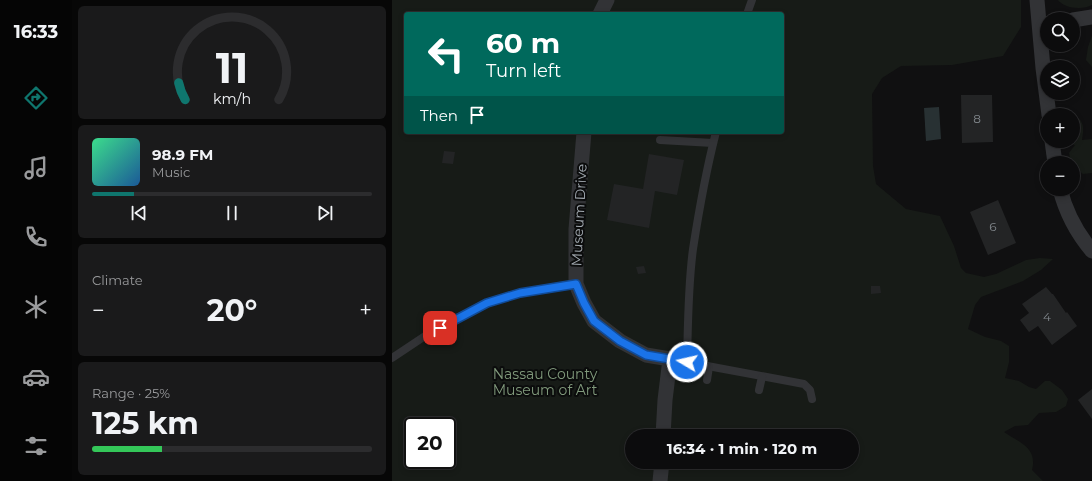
<!DOCTYPE html>
<html lang="en">
<head>
<meta charset="utf-8">
<style>
	body { margin:0; font-family:Montserrat,sans-serif; background:#1a1a1b; color:#f1f3f6; height:100vh; display:flex; flex-direction:column; font-size:15px; white-space:nowrap }
	* { box-sizing:border-box; margin:0 }
	p { font-size:13px; color:#9a9b9d }
	.icon { flex:none; width:22px; height:22px; fill:none; stroke:currentColor; stroke-width:2; stroke-linecap:round; stroke-linejoin:round }
	.map { position:relative; flex:1; overflow:hidden }
	.side { display:flex; flex-direction:column; gap:6px; padding:6px; background:#070707; width:320px }
	.side>* { flex:none }
	.hud { position:absolute; left:12px; top:12px; width:380px; height:122px; border-radius:4px; box-shadow:0 2px 6px #0003,0 0 0 1px #2c2c2e; background:#00695c; color:#fff; overflow:hidden }
	.tools { position:absolute; left:648px; top:12px; display:grid; gap:8px }
	.tools a { display:grid; place-items:center; width:40px; height:40px; border-radius:50%; background:#0c0c0d; box-shadow:0 2px 6px #0003,0 0 0 1px #2c2c2e; font-size:20px }
	.speed { position:absolute; left:12px; top:417px; display:flex; gap:8px; font-size:20px; font-weight:700; text-align:center }
	.speed>* { display:grid; place-content:center; width:52px; height:52px; border-radius:50%; background:#0c0c0d; box-shadow:0 2px 6px #0003,0 0 0 1px #2c2c2e; line-height:1 }
	.speed .limit { border:2px solid #111; border-radius:6px; background:#fff; color:#111 }
	.pin { position:absolute; display:grid; place-items:center; width:34px; height:34px; color:#fff; margin:-17px; border-radius:8px; box-shadow:0 2px 6px #0006 }
	.me { position:absolute; width:44px; margin:-22px; rotate:279deg; stroke-linejoin:round; filter:drop-shadow(0 0 3px #0008) }
	.turn { display:flex; align-items:center; gap:14px; height:84px; padding:0 16px; font-size:18px }
	.turn .icon { width:52px; height:52px; stroke-width:2.5 }
	.turn b { display:block; font-size:28px; line-height:34px }
	.then { display:flex; align-items:center; height:38px; padding:0 16px; background:#0003; gap:8px; font-size:15px }
	.big { font-size:30px; font-weight:700; line-height:1.1 }
	.side .widget { flex:1; display:flex; flex-direction:column; justify-content:center; gap:6px; min-width:0; padding:0 14px; border-radius:6px; background:#1a1a1b }
	.side .dial { align-items:center; gap:0 }
	.dial svg { height:104px; overflow:visible; fill:none; stroke:#2c2c2e; stroke-width:7; stroke-linecap:round; text-anchor:middle }
	.dial text { fill:#f1f3f6; stroke:none }
	.song { display:flex; align-items:center; gap:12px }
	.cover { width:48px; height:48px; border-radius:6px; background:linear-gradient(135deg,hsl(150 70% 55%),hsl(210 70% 35%)) }
	.played { height:4px; border-radius:2px; background:linear-gradient(90deg,#0f766e 15%,#2c2c2e 15%) }
	.keys { display:flex; justify-content:space-around; direction:ltr }
	.heat { display:flex; justify-content:space-between; align-items:center; font-size:22px; direction:ltr }
	.charge { height:6px; border-radius:3px; background:linear-gradient(90deg,#34c759 25%,#2c2c2e 0) }
	.trip { position:absolute; left:233px; top:429px; width:234px; height:40px; border-radius:20px; background:#0c0c0d; box-shadow:0 2px 6px #0003,0 0 0 1px #2c2c2e; font-weight:700; line-height:40px; text-align:center }
	main { display:flex; flex:1; min-height:0 }
	.tabs { display:flex; flex-direction:column; width:72px; justify-content:space-around; align-items:center; background:#050505; color:#9a9b9d }
	.tabs .icon { width:28px; height:28px }
	.tabs .current { color:#0f766e }
	.tabs b { font-size:18px; color:#f1f3f6 }
	.map>svg:first-child { display:block }
	.green { fill:#171b17; fill-rule:evenodd }
	.water { fill:#283133 }
	.building { fill:#232425 }
	.lines { fill:none; stroke-linecap:round; stroke-linejoin:round }
	.service { stroke:#323336; stroke-width:8 }
	.minor { stroke:#323336; stroke-width:15 }
	.route-casing { stroke:#114b97; stroke-width:10 }
	.route { stroke:#1a73e8; stroke-width:7 }
	.labels { text-anchor:middle; stroke-width:4; stroke-linejoin:round; paint-order:stroke }
	.number-label { font-size:12px; fill:#82888d }
	.street-label { font-size:14px; fill:#a3aab1; stroke:#0b0c0c }
	.park-label { font-size:14px; fill:#819a7c; stroke:#0b0c0c }
</style>
</head>
<body>
<main>
<nav class="tabs">
<b>16:33</b>
<svg class="icon current" aria-label="directions" viewBox="0 0 24 24"><path d="M12 3l9 9-9 9-9-9zM9 14v-3h6M13 9l2 2-2 2"/></svg>
<svg class="icon" aria-label="music" viewBox="0 0 24 24"><path d="M9 18V5l10-2v13"/><circle cx="6" cy="18" r="3"/><circle cx="16" cy="16" r="3"/></svg>
<svg class="icon" aria-label="phone" viewBox="0 0 24 24"><path d="M5 4h4l2 5-3 2q2 4 5 5l2-3 5 2v4C11 20 4 13 5 4z"/></svg>
<svg class="icon" aria-label="climate" viewBox="0 0 24 24"><path d="M12 3v18M4 7l16 10M4 17L20 7"/></svg>
<svg class="icon" aria-label="car" viewBox="0 0 24 24"><path d="M5 17H2v-5l4-1 3-4h7l3 4 3 1v5h-3M9 17h6M6 11h13"/><circle cx="7" cy="17" r="2"/><circle cx="17" cy="17" r="2"/></svg>
<svg class="icon" aria-label="filters" viewBox="0 0 24 24"><path d="M4 7h16M4 17h16"/><circle cx="9" cy="7" r="2"/><circle cx="15" cy="17" r="2"/></svg>
</nav>
<section class="side">
<div class="widget dial"><svg viewBox="0 0 100 80">
<path d="M14 69A42 42 0 1 1 86 69"/>
<path d="M14 69A42 42 0 0 1 9 56" stroke="#0f766e"/>
<text x="50" y="56" font-size="32" font-weight="700">11</text>
<text x="50" y="72" font-size="11">km/h</text>
</svg></div>
<div class="widget">
<div class="song"><i class="cover"></i><div><b>98.9 FM</b><p>Music</p></div></div>
<div class="played"></div>
<div class="keys"><svg class="icon" aria-label="previous" viewBox="0 0 24 24"><path d="M18 5L8 12l10 7zM5 5v14"/></svg><svg class="icon" aria-label="pause" viewBox="0 0 24 24"><path d="M8 5v14M16 5v14"/></svg><svg class="icon" aria-label="next" viewBox="0 0 24 24"><path d="M6 5l10 7-10 7zM19 5v14"/></svg></div>
</div>
<div class="widget"><p>Climate</p>
<div class="heat"><a>−</a><b class="big">20°</b><a>+</a></div>
</div>
<div class="widget"><p>Range · 25%</p><b class="big">125 km</b><div class="charge"></div></div>
</section>
<div class="map">
<svg width="700" height="481" viewBox="0 0 700 481">
	<rect width="100%" height="100%" fill="#101011"/>
	<g class="green">
		<path d="M 0,0 L 629,0 L 629,27 L 611,56 L 560,65 L 509,66 L 490,78 L 480,94 L 481,166 L 484,184 L 514,209 L 548,216 L 562,246 L 569,268 L 574,273 L 592,277 L 604,274 L 634,260 L 648,258 L 661,259 L 649,270 L 631,281 L 589,297 L 583,305 L 576,329 L 593,337 L 609,341 L 617,346 L 617,362 L 613,378 L 627,381 L 637,387 L 644,389 L 653,381 L 658,381 L 670,390 L 676,399 L 674,406 L 664,412 L 647,413 L 636,425 L 623,426 L 612,432 C 626,442 646,447 640,470 L 651,481 L 0,481 ZM 14,14 L 390,14 L 390,132 L 14,132 ZM 21,426 L 55,426 L 55,460 L 21,460 ZM 240,436 L 460,436 L 460,462 L 240,462 Z"/>
		<path d="M 666,0 L 700,0 L 700,5 C 691,10 673,9 666,0 Z"/>
		<polygon points="700,36 700,67 694,60 696,47"/>
		<path d="M 681,115 C 693,120 692,129 690,140 L 700,139 L 700,173 L 691,174 L 681,165 L 681,163 L 679,163 L 677,153 L 683,145 L 671,142 L 670,141 L 681,141 Z"/>
	</g>
	<polygon class="water" points="547,107 549,139 534,141 532,108"/>
	<g class="building">
		<polygon points="569,95 600,95 601,142 570,143"/>
		<polygon points="52,151 63,152 61,164 50,163"/>
		<polygon points="257,154 292,160 285,195 263,191 257,228 215,220 222,184 251,189"/>
		<polygon points="606,200 624,243 596,255 578,212"/>
		<polygon points="252,266 254,273 246,274 244,267"/>
		<polygon points="479,286 488,286 489,293 479,294"/>
		<polygon points="654,287 660,294 661,294 674,313 675,312 685,326 660,345 646,326 637,332 628,320 637,313 630,304"/>
		<polygon points="700,389 700,419 686,400"/>
	</g>
	<g class="lines">
		<g class="service">
			<polyline points="355,14 360,0"/>
			<polyline points="268,140 321,143"/>
			<polyline points="0,358 36,334 95,303 128,293 184,284"/>
			<polyline points="278,359 412,384 418,390 420,399"/>
			<path d="M 295,362 C 296,325 296,286 301,249 C 307,210 314,171 324,132"/>
			<polyline points="315,380 317,367"/>
			<polyline points="367,390 370,377"/>
		</g>
		<g class="minor">
			<polyline points="645,0 651,68 657,115"/>
			<polyline points="208,14 215,0"/>
			<polyline points="681,20 700,17"/>
			<polyline points="192,132 184,229 184,284 192,303 202,321 228,341 254,355 278,359 273,400 271,436"/>
			<polyline points="660,141 663,163"/>
			<path d="M 668,189 C 674,213 684,232 700,251"/>
			<polyline points="268,481 270,462"/>
		</g>
	</g>
	<g class="lines">
		<defs>
			<polyline id="route" points="48,328 95,303 128,293 184,284 192,303 202,321 228,341 254,355 295,362"/>
		</defs>
		<use href="#route" class="route-casing"/>
		<use href="#route" class="route"/>
	</g>
	<g class="labels">
		<g class="number-label">
			<text x="585" y="123">8</text>
			<text x="601" y="231">6</text>
			<text x="655" y="321">4</text>
		</g>
		<g class="street-label">
			<text transform="translate(187 215) rotate(-87)" y="5">Museum Drive</text>
		</g>
		<g class="park-label">
			<text x="153" y="379">Nassau County<tspan x="153" dy="16">Museum of Art</tspan></text>
		</g>
	</g>
</svg>
<div class="tools">
<a><svg class="icon" aria-label="search" viewBox="0 0 24 24"><circle cx="10" cy="10" r="6"/><path d="M15 15l6 6"/></svg></a>
<a><svg class="icon" aria-label="layers" viewBox="0 0 24 24"><path d="M12 4l9 5-9 5-9-5zM3 14l9 5 9-5"/></svg></a>
<a>+</a>
<a>−</a>
</div>
<div class="speed"><div class="limit">20</div></div>
<div class="pin" style="left:48px;top:328px;background:#d93025"><svg class="icon" aria-label="arrive" viewBox="0 0 24 24"><path d="M6 21V4h12l-3 4 3 4H6"/></svg></div>
<svg class="me" style="left:295px;top:362px" viewBox="-20 -20 40 40"><circle r="17" fill="#1a73e8" stroke="#fff" stroke-width="3"/><path d="M0-11L8 9 0 5-8 9z" fill="#fff"/></svg>
<div class="trip">16:34 · 1 min · 120 m</div>
<div class="hud">
<div class="turn"><svg class="icon" aria-label="left" viewBox="0 0 24 24"><path d="M17 20v-9H6M10 6l-5 5 5 5"/></svg><div><b>60 m</b>Turn left</div></div>
<div class="then">Then<svg class="icon" aria-label="arrive" viewBox="0 0 24 24"><path d="M6 21V4h12l-3 4 3 4H6"/></svg></div>
</div>
</div>
</main>
</body>
</html>
